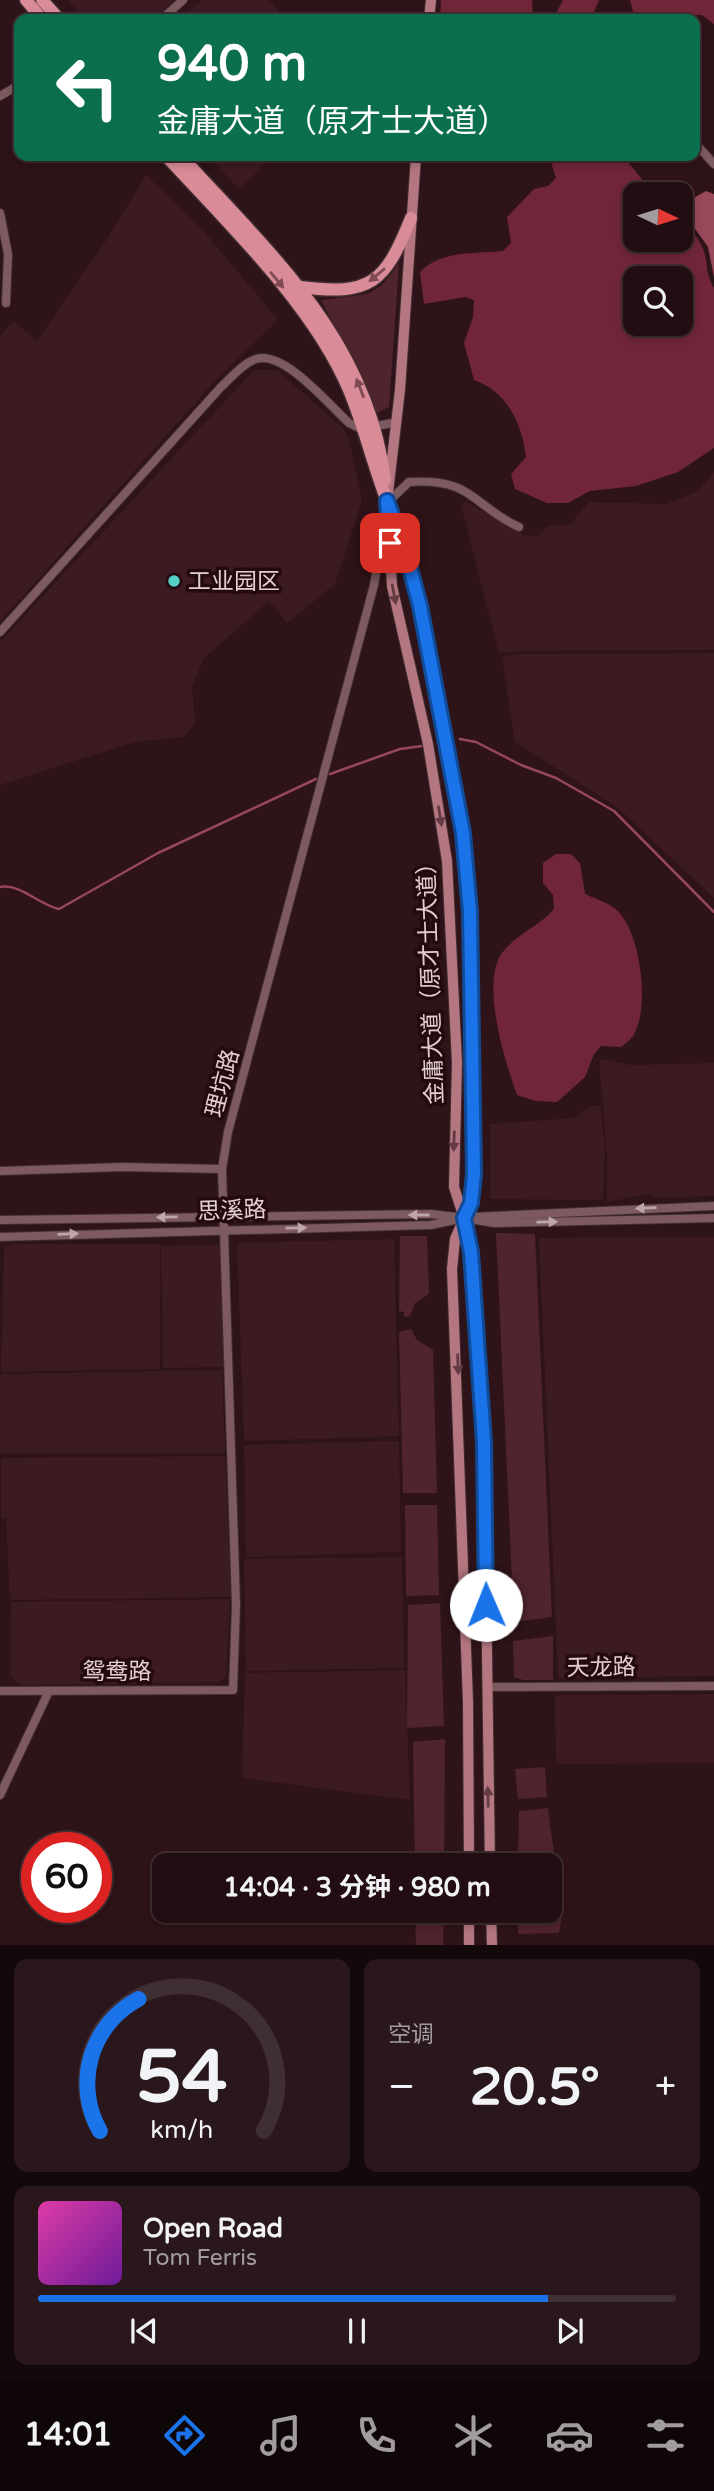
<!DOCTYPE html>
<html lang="zh">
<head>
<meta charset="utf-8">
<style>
	body { margin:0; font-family:"Varela Round","Noto Sans SC",sans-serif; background:#2a171b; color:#f1f3f6; height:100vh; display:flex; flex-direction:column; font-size:26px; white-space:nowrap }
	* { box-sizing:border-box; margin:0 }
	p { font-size:23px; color:#a29c9f }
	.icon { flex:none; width:38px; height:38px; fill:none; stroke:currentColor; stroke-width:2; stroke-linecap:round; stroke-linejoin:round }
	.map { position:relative; height:1945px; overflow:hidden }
	.side { display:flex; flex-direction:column; gap:14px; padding:14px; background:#13080a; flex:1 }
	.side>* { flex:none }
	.hud { position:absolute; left:14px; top:14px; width:686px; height:147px; border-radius:14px; box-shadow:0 4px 10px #0003,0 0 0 2px #3f2e32; background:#0b6e4f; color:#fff; overflow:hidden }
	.needle { width:46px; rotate:94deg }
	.controls { position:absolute; left:623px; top:182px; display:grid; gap:14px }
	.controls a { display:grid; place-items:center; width:70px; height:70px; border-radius:14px; background:#220e12; box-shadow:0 4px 10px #0003,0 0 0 2px #3f2e32; font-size:35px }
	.speed { position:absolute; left:21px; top:1832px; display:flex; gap:14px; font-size:35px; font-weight:700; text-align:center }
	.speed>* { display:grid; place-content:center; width:91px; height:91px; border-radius:50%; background:#220e12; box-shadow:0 4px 10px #0003,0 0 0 2px #3f2e32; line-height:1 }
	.speed .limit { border:10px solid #d22; background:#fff; color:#111 }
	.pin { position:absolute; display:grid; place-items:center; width:60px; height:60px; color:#fff; margin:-30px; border-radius:14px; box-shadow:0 4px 10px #0006 }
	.me { position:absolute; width:77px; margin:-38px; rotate:359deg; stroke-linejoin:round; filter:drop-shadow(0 0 5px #0008) }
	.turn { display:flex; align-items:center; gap:24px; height:147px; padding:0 28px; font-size:32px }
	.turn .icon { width:91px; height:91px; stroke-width:2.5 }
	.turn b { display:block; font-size:49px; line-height:60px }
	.big { font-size:52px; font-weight:700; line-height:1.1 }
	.side .widget { flex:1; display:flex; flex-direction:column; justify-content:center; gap:10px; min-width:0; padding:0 24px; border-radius:14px; background:#2a171b }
	.side .dial { align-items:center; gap:0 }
	.dial svg { height:182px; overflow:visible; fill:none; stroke:#3f2e32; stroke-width:7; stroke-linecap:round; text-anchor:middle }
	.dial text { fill:#f1f3f6; stroke:none }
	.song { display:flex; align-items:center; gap:21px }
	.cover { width:84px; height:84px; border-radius:10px; background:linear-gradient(135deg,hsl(320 70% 55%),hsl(280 70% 35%)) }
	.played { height:7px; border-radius:4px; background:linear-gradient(90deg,#1a73e8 80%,#3f2e32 80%) }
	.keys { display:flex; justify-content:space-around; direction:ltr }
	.heat { display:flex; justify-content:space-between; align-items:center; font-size:38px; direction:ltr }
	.side .tiles { flex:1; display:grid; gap:14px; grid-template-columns:1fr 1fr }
	.widget:last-child { grid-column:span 2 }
	.trip { position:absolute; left:152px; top:1853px; width:410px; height:70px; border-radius:14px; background:#220e12; box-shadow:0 4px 10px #0003,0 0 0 2px #3f2e32; font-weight:700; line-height:70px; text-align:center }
	.tabs { display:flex; height:112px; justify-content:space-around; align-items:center; background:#0e0607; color:#a29c9f }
	.tabs .icon { width:49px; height:49px }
	.tabs .on { color:#1a73e8 }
	.tabs b { font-size:32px; color:#f1f3f6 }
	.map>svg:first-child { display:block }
	.built { fill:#3c1a21 }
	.green { fill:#50242d }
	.forest { fill:#702638; fill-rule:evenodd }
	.water { fill:#974859 }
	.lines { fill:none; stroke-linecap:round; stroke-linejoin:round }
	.stream { stroke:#974859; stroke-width:2.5 }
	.minor-casing { stroke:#412e31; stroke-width:10 }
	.major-casing { stroke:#412e31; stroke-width:12 }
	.highway-casing { stroke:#412e31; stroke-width:15 }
	.minor { stroke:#7c5a5f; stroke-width:8 }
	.major { stroke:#b47781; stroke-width:10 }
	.highway { stroke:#d98b98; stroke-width:12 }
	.oneway { fill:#7e4a54 }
	.oneway2 { fill:#653b43 }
	.oneway3 { fill:#bea5a8 }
	.route-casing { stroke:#114b97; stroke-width:18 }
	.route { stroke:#1a73e8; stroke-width:12 }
	.poi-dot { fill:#55cec4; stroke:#240a10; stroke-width:2.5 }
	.labels { text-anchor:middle; stroke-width:7; stroke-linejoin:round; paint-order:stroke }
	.poi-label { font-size:23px; fill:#e1ced0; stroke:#240a10; text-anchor:start }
	.street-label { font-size:23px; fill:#e1ced0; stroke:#240a10 }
</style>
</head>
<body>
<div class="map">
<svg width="714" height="1945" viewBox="0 0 714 1945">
	<rect width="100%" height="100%" fill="#2e1318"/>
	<g class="built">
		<polygon points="68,0 175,0 153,19 84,19"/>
		<polygon points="202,0 269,0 286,19 180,19"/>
		<polygon points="208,156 274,156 239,189"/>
		<polygon points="146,175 206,234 278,320 212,384 0,622 0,336 14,321 37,341 107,239"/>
		<polygon points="254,370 277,370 342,427 349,439 362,501 335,584 287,623 269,601 204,658 192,687 195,724 183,737 134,742 0,785 0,642"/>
		<polygon points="714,472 714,650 517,651 499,654 461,505 466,502 524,535 538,536 548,526 571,524 589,502 666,504 698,491"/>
		<polygon points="714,653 714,898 617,807 515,742 502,657 519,654"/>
		<polygon points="606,1059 630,1065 714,1063 714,1196 653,1198 652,1193 607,1202 607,1154 599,1061"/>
		<polygon points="591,1106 601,1106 605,1150 603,1200 490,1199 490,1124 574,1118"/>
		<polygon points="714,1237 714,1676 558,1678 539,1238"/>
		<polygon points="394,1239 399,1436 244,1441 237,1243"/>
		<polygon points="12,1244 160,1244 160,1369 1,1372 4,1251 6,1246"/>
		<polygon points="223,1245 224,1367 163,1368 161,1246"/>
		<polygon points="222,1370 225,1453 0,1454 0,1374"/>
		<polygon points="399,1441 401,1552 246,1557 244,1445"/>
		<polygon points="225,1456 231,1597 10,1600 6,1519 1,1518 1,1458"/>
		<polygon points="402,1557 404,1668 246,1671 244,1559"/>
		<polygon points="230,1599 226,1676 219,1682 24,1685 15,1682 10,1674 11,1602"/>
		<polygon points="405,1670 410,1800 242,1778 245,1673"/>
		<polygon points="714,1694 714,1763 556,1764 555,1695"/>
	</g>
	<g class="green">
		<polygon points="399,264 389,407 377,413 356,366 321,300 367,294 381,286"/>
		<polygon points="496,1233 535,1234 552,1617 514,1622"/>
		<polygon points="400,1236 427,1236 429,1294 415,1303 410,1316 404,1317 404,1312 399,1311"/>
		<polygon points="411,1329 417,1340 433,1350 437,1493 403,1493 399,1332"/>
		<polygon points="405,1505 437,1505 439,1595 406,1596"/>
		<polygon points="440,1603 444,1726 407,1728 408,1605"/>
		<polygon points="553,1636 553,1680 523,1680 514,1677 513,1641"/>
		<polygon points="445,1739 444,1865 415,1865 413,1742"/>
		<polygon points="545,1767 547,1797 518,1799 515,1769"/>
		<polygon points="548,1808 562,1916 559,1933 518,1934 518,1911 550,1911 550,1866 518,1865 519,1811"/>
		<polygon points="415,1911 444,1911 443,1945 416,1945"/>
	</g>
	<g class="forest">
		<polygon points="441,0 532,0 533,19 440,19"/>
		<polygon points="563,0 599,0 591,19 553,19"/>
		<polygon points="630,0 714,0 714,24 702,15 691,15 684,19 635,19"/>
		<path d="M 549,156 L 623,156 L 654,194 L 635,194 L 635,240 L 681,240 L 681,221 C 689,229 699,237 703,249 C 709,264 704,270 714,288 L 714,448 L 678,472 L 636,486 L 590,491 L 568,503 L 547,503 L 515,489 L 511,474 L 526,457 C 522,424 507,391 474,380 L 464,343 L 473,317 L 474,300 L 465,297 L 424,304 L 420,272 C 441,250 475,254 503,251 L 511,243 L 507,217 L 534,189 L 548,186 L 556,178 ZM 635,278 L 681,278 L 681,324 L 635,324 Z"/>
		<path d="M 556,854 L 571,854 L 580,863 L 585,894 C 598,900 614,904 622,916 C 641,941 650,1009 633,1036 C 630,1040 625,1044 621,1047 L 601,1046 L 594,1054 L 585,1077 L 557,1102 L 536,1101 L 517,1095 C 505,1062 482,988 500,956 C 512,936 540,926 554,909 L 553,895 L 543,883 L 543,863 Z"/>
	</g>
	<polygon class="water" points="706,191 714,194 714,277 708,247 681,209 683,204"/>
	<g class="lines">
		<g class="stream">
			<polyline points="460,739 476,742 521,765 556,778 614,811 714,912"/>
			<polyline points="330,774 400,749 422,746"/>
			<path d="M 0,887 C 20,883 39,905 59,909 L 158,853 L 316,779"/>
		</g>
		<defs>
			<g id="minor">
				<polyline points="162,19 183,0"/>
				<polyline points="0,96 19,85"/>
				<polyline points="695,143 714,164"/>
				<polyline points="0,213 8,254 6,303"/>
				<path d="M 387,503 L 409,482 C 474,478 471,505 519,527"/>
				<path d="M 0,632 L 221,387 C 231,378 243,363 256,359 C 284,350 329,405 349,423 L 361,429 L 397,422"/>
				<polyline points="0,1171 122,1167 222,1169"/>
				<polyline points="472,1217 714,1206"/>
				<polyline points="0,1220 431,1214 456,1217"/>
				<polyline points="0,1237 431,1225 464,1218 494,1223 714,1218"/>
				<polyline points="488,1687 714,1686"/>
				<polyline points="0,1691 233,1690 236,1605 222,1169 228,1132 374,585 385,523"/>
				<polyline points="0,1795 49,1691"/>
			</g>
			<g id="major">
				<polyline points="429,19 431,0"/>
				<polyline points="416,156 400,390 387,501 392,586 428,744 447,861 457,1063 454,1187 464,1218 455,1239 452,1269 468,1702 469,1866"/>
				<polyline points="391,512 420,606 463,833 470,912 474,1173 471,1203 464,1218 472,1252 484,1442 490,1866"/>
				<polyline points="469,1911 469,1945"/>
				<polyline points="491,1911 492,1945"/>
			</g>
			<g id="highway">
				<polyline points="26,0 42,19"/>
				<polyline points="42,0 59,19"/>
				<path d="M 166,156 C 228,223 314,306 349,390 C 364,426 373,465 387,501"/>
				<path d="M 181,156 C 271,255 367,339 385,480"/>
				<path d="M 300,287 C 371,296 385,283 411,218"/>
			</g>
		</defs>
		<use href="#minor" class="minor-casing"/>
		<use href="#major" class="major-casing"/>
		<use href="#highway" class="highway-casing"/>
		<use href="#minor" class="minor"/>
		<use href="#major" class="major"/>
		<use href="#highway" class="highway"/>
	</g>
	<defs><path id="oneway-solid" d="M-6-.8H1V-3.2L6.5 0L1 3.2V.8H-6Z" transform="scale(1.75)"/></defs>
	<g class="oneway">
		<use href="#oneway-solid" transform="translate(377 275) rotate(140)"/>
		<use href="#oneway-solid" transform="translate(277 280) rotate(50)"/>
		<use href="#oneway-solid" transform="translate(360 388) rotate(-111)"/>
	</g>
	<g class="oneway2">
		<use href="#oneway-solid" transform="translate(394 594) rotate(79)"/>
		<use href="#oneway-solid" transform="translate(440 816) rotate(81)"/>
		<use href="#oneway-solid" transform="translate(454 1141) rotate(92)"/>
		<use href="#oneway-solid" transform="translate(458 1364) rotate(88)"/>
		<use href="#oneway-solid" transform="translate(488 1797) rotate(-91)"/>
	</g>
	<g class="oneway3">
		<use href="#oneway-solid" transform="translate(646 1208) rotate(178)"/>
		<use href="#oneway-solid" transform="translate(419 1215) rotate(180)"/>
		<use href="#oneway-solid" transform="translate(167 1217) rotate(179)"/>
		<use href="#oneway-solid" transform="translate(547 1222) rotate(-1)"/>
		<use href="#oneway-solid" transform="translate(296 1228) rotate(-1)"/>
		<use href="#oneway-solid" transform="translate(68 1234) rotate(-2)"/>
	</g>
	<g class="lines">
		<defs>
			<polyline id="route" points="390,543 387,501 407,557 420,606 463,833 470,912 474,1174 471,1203 464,1218 471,1252 484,1442 486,1605"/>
		</defs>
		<use href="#route" class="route-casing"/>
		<use href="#route" class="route"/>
	</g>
	<circle class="poi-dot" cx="174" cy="581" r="7"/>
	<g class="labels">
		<g class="poi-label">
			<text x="188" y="589">工业园区</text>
		</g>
		<g class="street-label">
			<text transform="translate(430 978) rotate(-92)" y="8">金庸大道（原才士大道）</text>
			<text transform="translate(222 1083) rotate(-75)" y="8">理坑路</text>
			<text transform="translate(232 1210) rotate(-2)" y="8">思溪路</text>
			<text transform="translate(601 1667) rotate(-1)" y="8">天龙路</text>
			<text x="117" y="1679">鸳鸯路</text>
		</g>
	</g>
</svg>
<div class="controls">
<a><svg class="needle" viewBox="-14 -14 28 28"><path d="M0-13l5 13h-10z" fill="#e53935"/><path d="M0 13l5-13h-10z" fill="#a29c9f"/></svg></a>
<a><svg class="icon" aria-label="search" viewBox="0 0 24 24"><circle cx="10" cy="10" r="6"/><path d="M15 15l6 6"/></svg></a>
</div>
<div class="speed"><div class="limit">60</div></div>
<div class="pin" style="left:390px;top:543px;background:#d93025"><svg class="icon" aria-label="arrive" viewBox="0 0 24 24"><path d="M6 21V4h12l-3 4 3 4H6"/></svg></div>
<svg class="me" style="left:486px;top:1605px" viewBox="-20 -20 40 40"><circle r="19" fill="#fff"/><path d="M0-13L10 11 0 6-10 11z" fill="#1a73e8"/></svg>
<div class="trip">14:04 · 3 分钟 · 980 m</div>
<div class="hud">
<div class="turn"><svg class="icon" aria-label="left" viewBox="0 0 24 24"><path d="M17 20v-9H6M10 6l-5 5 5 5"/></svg><div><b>940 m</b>金庸大道（原才士大道）</div></div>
</div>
</div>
<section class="side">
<div class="tiles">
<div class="widget dial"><svg viewBox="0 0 100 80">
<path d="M14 69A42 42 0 1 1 86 69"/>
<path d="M14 69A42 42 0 0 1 31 11" stroke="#1a73e8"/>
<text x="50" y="56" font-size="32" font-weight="700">54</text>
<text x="50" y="72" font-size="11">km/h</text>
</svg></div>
<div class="widget"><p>空调</p>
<div class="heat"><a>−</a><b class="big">20.5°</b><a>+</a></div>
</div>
<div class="widget">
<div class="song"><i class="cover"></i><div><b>Open Road</b><p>Tom Ferris</p></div></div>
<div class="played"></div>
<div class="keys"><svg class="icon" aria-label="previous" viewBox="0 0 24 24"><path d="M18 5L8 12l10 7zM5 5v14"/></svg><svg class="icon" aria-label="pause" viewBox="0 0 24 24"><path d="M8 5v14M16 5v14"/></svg><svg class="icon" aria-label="next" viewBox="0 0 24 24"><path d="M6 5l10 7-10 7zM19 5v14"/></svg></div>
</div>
</div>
</section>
<nav class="tabs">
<b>14:01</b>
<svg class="icon on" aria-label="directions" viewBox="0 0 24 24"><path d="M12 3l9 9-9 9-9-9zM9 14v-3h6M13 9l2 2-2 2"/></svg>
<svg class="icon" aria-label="music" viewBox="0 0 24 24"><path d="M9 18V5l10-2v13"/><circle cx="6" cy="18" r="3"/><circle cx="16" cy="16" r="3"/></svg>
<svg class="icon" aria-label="phone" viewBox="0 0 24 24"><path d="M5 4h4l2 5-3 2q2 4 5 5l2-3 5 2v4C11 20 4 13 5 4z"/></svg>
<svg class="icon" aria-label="climate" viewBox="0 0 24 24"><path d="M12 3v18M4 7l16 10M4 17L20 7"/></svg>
<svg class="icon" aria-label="car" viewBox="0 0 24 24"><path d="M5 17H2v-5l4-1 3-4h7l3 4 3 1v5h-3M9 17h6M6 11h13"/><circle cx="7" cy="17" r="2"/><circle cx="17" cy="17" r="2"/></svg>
<svg class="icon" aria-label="filters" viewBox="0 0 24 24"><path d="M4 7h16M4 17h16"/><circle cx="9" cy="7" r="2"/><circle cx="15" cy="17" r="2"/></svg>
</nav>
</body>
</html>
